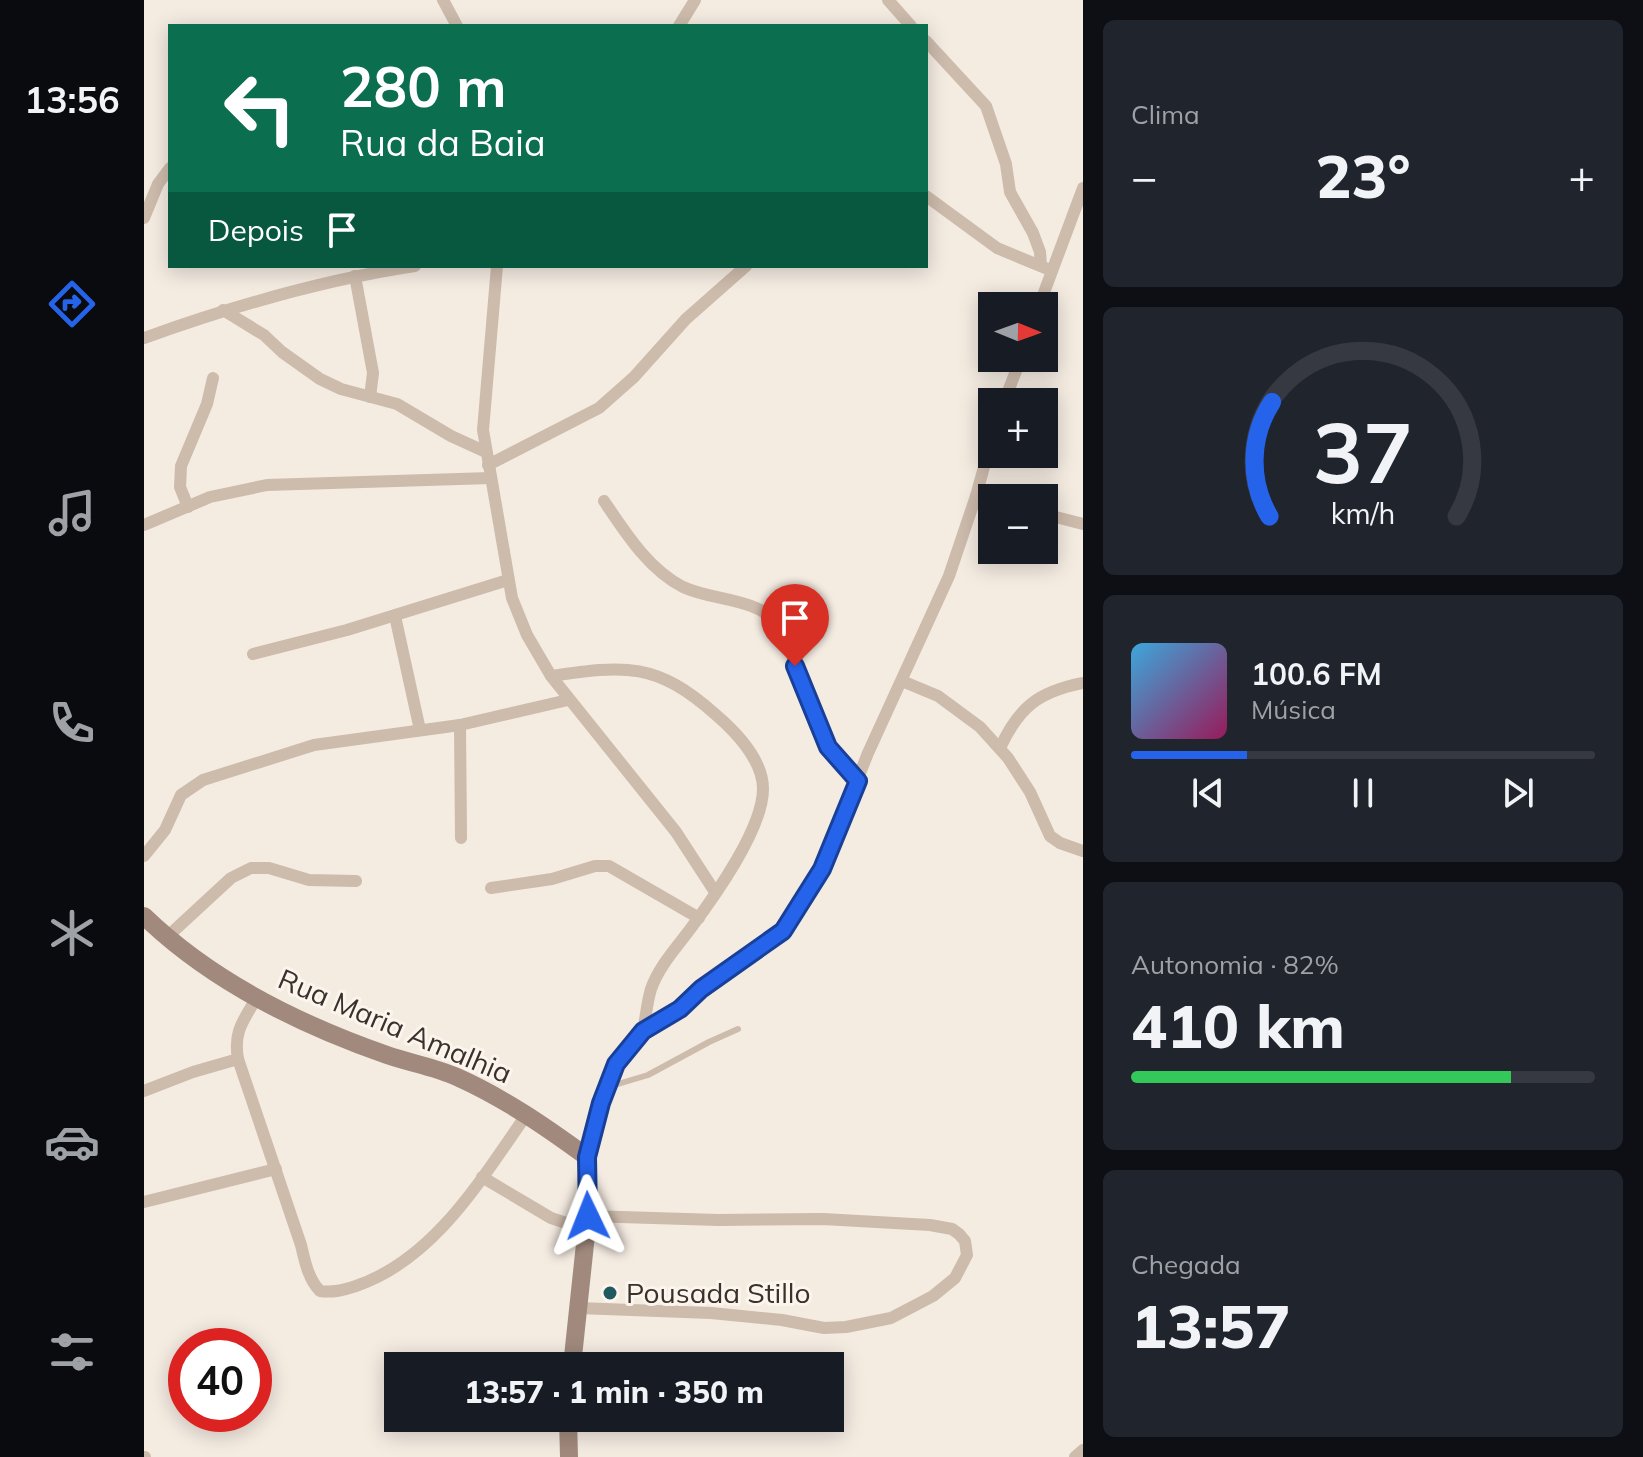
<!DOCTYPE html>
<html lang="pt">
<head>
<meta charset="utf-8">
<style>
	body { margin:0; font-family:Mulish,sans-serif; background:#20242c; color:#f1f3f6; height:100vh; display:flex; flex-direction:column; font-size:30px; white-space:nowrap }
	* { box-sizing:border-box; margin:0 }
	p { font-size:26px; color:#9ea1a6 }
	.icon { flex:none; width:44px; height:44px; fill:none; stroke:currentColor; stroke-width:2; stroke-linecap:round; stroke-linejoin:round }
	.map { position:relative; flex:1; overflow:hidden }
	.panel { display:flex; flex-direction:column; gap:20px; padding:20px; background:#0d0f14; width:560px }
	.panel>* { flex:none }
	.banner { position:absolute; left:24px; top:24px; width:760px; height:244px; border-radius:0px; box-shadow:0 4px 20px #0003; background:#0b6e4f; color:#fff; overflow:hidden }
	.needle { width:52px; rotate:91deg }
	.fabs { position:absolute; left:834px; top:292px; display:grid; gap:16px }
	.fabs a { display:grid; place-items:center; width:80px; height:80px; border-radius:0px; background:#171b24; box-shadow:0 4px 20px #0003; font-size:40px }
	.speed { position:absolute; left:24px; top:1328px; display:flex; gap:16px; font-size:40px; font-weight:700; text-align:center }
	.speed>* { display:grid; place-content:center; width:104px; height:104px; border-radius:50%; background:#171b24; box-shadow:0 4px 20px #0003; line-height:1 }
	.speed .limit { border:12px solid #d22; background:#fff; color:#111 }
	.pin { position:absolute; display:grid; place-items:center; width:68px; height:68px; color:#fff; margin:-82px -34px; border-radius:50% 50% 50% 0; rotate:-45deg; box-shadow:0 0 8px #0007 }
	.pin .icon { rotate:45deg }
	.me { position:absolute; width:88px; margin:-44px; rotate:358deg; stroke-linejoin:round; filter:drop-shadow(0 0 6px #0008) }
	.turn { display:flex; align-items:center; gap:28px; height:168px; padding:0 40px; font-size:36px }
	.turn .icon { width:104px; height:104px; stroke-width:2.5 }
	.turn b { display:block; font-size:56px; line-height:68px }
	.then { display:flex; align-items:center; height:76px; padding:0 40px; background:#0003; gap:16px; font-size:30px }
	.big { font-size:60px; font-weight:800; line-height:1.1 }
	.panel .widget { flex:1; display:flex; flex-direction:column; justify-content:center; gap:12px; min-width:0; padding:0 28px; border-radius:12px; background:#20242c }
	.panel .dial { align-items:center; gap:0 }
	.dial svg { height:208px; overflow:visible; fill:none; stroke:#363941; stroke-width:7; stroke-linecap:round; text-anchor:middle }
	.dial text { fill:#f1f3f6; stroke:none }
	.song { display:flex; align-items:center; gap:24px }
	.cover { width:96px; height:96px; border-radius:12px; background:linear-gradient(135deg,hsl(200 70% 55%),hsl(330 70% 35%)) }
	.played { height:8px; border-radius:4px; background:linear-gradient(90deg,#2563eb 25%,#363941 25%) }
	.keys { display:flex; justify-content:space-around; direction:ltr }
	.heat { display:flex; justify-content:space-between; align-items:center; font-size:44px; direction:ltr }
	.charge { height:12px; border-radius:6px; background:linear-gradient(90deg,#34c759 82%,#363941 0) }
	.trip { position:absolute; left:240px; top:1352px; width:460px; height:80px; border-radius:0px; background:#171b24; box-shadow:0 4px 20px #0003; font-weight:800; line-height:80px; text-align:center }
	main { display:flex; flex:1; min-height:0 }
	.tab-bar { display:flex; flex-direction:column; width:144px; justify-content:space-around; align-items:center; background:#090b0e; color:#9ea1a6 }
	.tab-bar .icon { width:56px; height:56px }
	.tab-bar .active { color:#2563eb }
	.tab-bar b { font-size:36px; color:#f1f3f6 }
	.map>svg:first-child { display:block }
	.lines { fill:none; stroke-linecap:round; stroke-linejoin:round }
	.lane { stroke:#cdbbac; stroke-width:6 }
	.street { stroke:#cdbbac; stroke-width:12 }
	.secondary { stroke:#a18a7d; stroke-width:18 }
	.route-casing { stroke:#184099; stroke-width:20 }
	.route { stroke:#2563eb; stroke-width:14 }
	.poi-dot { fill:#1f5a5e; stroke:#fbf5ee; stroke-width:3 }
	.labels { text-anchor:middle; stroke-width:6; stroke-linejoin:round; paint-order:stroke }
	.street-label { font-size:28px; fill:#3b302b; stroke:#fbf5ee }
	.poi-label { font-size:28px; fill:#3b302b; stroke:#fbf5ee; text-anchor:start }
</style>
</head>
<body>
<main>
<nav class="tab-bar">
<b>13:56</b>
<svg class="icon active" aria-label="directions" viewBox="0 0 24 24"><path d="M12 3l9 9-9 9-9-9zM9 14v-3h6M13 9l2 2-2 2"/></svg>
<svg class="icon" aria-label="music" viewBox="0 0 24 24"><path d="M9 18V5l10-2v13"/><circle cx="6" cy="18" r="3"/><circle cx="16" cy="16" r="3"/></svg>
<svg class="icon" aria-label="phone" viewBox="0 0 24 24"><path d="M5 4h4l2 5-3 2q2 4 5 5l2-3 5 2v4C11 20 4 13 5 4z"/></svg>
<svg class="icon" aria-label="climate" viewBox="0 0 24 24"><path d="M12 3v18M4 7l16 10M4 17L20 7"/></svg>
<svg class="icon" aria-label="car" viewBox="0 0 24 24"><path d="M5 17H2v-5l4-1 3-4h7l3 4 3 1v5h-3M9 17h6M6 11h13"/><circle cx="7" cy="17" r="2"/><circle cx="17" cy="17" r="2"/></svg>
<svg class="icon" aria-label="filters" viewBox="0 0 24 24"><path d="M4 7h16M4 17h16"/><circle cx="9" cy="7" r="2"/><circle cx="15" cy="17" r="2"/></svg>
</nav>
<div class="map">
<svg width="939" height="1457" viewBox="0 0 939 1457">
	<rect width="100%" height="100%" fill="#f4ebe1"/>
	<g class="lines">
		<polyline class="lane" points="464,1087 504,1075 565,1042 594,1029"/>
		<g class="street">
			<polyline points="299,0 313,26"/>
			<polyline points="744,0 767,26"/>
			<polyline points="535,26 551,0"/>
			<polyline points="782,41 842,106 862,164 866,192 889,233 896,252 897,266"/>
			<polyline points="782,196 853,248 906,270"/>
			<polyline points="0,218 14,184 26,168"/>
			<polyline points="353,266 339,430 368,598 383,635 407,676 532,832 571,892"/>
			<polyline points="211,276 229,373 226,397"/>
			<polyline points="895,306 939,188"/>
			<polyline points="79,310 120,335 138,352 176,379 197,389 253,404 307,436 342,452"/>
			<path d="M 0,338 C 89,306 177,280 271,266"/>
			<polyline points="860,402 877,358"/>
			<polyline points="344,465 455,408 490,377 542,319 602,266"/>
			<polyline points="832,496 848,499"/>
			<path d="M 460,501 C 481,532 504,569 539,587 C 569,601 610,597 635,624 C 646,635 647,655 652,669 C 661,693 672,729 685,749 C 694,760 704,770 714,781"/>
			<polyline points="44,507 36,487 37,466 63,404 69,378"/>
			<polyline points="900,514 939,524"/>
			<polyline points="0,525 66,497 123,485 347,478"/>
			<polyline points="251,616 276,730"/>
			<polyline points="109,654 203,630 364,580"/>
			<path d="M 407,676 C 482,665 512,662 571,714 C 591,731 619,760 619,789 C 619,828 571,896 547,928 C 533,947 515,966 507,989 C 503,1002 502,1017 499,1031"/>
			<polyline points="758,681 794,696 836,727 864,758 886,792 906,836 916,843 939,851"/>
			<polyline points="316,725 317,838"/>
			<path d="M 856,748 C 875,707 894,692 939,683"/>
			<polyline points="0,856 21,830 37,795 59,780 170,745 316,725 424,700"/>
			<polyline points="347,888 408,879 451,866 465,866 555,918"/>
			<polyline points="22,938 87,878 107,868 125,868 165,880 212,881"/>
			<path d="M 94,1059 L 157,1245 C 161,1261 164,1279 176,1291 C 189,1293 199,1290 212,1286 C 291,1259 337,1179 383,1114"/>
			<path d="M 0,1091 L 49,1072 L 94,1059 C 89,1031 100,1020 113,997"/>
			<polyline points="443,1157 457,1103 472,1064 482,1049 499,1031 536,1009 557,989 639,931 678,869 724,753 805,576 832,496 848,438"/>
			<polyline points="338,1177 407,1218 443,1230"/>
			<polyline points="0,1202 132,1169"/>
			<polyline points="434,1308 567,1313 638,1320 680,1328 702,1327 747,1318 789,1296 811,1278 823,1255 821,1241 815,1234 808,1229 786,1225 679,1219 574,1220 444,1216"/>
			<polyline points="0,1457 1,1457"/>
			<polyline points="931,1457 939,1450"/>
		</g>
		<g class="secondary">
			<path d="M 0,916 C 66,980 157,1025 243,1055 C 266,1063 291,1067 313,1077 C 360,1098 402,1127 443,1157 L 444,1216 L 428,1366"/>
			<polyline points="424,1418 425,1457"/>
		</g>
	</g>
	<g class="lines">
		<defs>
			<polyline id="route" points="444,1216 443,1157 457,1103 472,1064 499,1031 536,1009 557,989 639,931 678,869 714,781 684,747 651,666"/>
		</defs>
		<use href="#route" class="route-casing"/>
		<use href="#route" class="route"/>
	</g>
	<circle class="poi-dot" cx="466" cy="1293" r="8"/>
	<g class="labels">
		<g class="street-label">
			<text transform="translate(251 1026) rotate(23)" y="10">Rua Maria Amalhia</text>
		</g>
		<g class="poi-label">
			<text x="482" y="1303">Pousada Stillo</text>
		</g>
	</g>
</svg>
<div class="fabs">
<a><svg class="needle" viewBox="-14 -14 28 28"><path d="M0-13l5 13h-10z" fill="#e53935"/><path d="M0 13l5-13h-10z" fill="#9ea1a6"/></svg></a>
<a>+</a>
<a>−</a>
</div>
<div class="speed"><div class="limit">40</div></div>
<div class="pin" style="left:651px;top:666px;background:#d93025"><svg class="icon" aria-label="arrive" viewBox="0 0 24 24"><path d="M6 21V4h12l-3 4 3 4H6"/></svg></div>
<svg class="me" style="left:444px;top:1216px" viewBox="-20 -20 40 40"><path d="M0-17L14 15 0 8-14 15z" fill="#2563eb" stroke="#fff" stroke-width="4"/></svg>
<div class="trip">13:57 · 1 min · 350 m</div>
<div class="banner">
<div class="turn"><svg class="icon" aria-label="left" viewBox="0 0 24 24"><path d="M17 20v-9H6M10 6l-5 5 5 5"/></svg><div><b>280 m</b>Rua da Baia</div></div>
<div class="then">Depois<svg class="icon" aria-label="arrive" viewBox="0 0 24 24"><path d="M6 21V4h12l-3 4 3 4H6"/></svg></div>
</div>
</div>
<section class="panel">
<div class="widget"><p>Clima</p>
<div class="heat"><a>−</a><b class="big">23°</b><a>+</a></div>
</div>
<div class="widget dial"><svg viewBox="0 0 100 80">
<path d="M14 69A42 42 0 1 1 86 69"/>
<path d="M14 69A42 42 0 0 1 15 25" stroke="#2563eb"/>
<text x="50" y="56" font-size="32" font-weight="700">37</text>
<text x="50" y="72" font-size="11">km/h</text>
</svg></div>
<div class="widget">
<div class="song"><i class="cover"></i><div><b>100.6 FM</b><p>Música</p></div></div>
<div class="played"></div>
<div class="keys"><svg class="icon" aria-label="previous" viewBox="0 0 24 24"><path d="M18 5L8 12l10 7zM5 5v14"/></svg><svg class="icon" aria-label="pause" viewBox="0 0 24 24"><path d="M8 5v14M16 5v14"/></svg><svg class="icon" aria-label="next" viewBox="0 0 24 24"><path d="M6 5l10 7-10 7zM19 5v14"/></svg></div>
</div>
<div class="widget"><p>Autonomia · 82%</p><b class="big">410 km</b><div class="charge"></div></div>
<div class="widget"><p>Chegada</p><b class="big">13:57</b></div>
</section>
</main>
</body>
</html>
